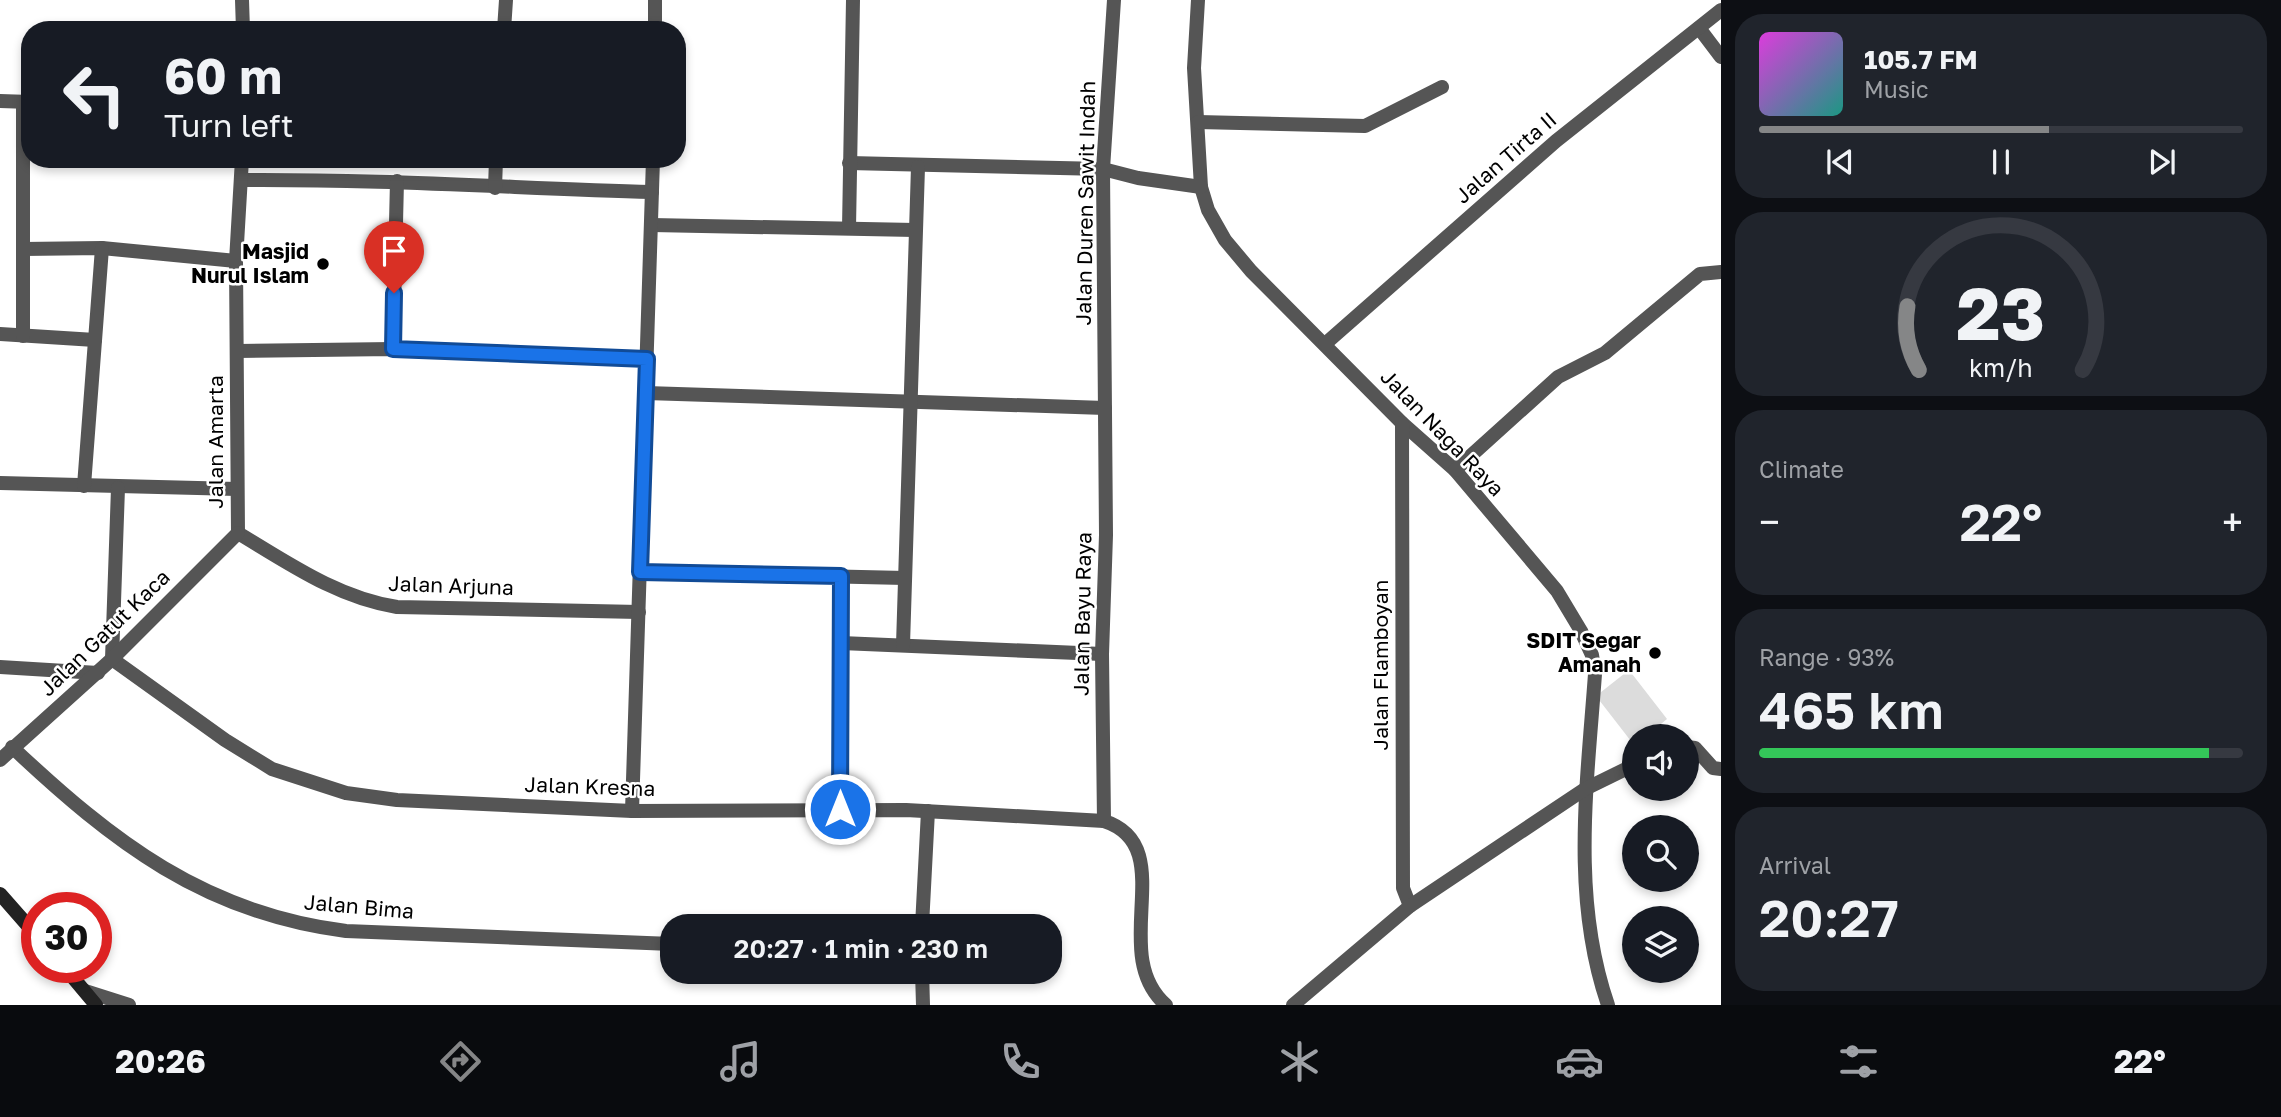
<!DOCTYPE html>
<html lang="en">
<head>
<meta charset="utf-8">
<style>
	body { margin:0; font-family:"Golos Text",sans-serif; background:#20242c; color:#f1f3f6; height:100vh; display:flex; flex-direction:column; font-size:26px; white-space:nowrap }
	* { box-sizing:border-box; margin:0 }
	p { font-size:23px; color:#9ea1a6 }
	.icon { flex:none; width:38px; height:38px; fill:none; stroke:currentColor; stroke-width:2; stroke-linecap:round; stroke-linejoin:round }
	.map { position:relative; flex:1; overflow:hidden }
	.details { display:flex; flex-direction:column; gap:14px; padding:14px; background:#0d0f14; width:560px }
	.details>* { flex:none }
	.guide { position:absolute; left:21px; top:21px; width:665px; height:147px; border-radius:28px; box-shadow:0 4px 10px #0003; background:#171b24; color:#f1f3f6; overflow:hidden }
	.tools { position:absolute; left:1622px; top:724px; display:grid; gap:14px }
	.tools a { display:grid; place-items:center; width:77px; height:77px; border-radius:50%; background:#171b24; box-shadow:0 4px 10px #0003; font-size:35px }
	.speed { position:absolute; left:21px; top:892px; display:flex; gap:14px; font-size:35px; font-weight:700; text-align:center }
	.speed>* { display:grid; place-content:center; width:91px; height:91px; border-radius:50%; background:#171b24; box-shadow:0 4px 10px #0003; line-height:1 }
	.speed .limit { border:10px solid #d22; background:#fff; color:#111 }
	.pin { position:absolute; display:grid; place-items:center; width:60px; height:60px; color:#fff; margin:-72px -30px; border-radius:50% 50% 50% 0; rotate:-45deg; box-shadow:0 0 7px #0007 }
	.pin .icon { rotate:45deg }
	.me { position:absolute; width:77px; margin:-38px; rotate:0deg; stroke-linejoin:round; filter:drop-shadow(0 0 5px #0008) }
	.turn { display:flex; align-items:center; gap:24px; height:147px; padding:0 28px; font-size:32px }
	.turn .icon { width:91px; height:91px; stroke-width:2.5 }
	.turn b { display:block; font-size:49px; line-height:60px }
	.big { font-size:52px; font-weight:600; line-height:1.1 }
	.details .tile { flex:1; display:flex; flex-direction:column; justify-content:center; gap:10px; min-width:0; padding:0 24px; border-radius:28px; background:#20242c }
	.details .dial { align-items:center; gap:0 }
	.dial svg { height:182px; overflow:visible; fill:none; stroke:#363941; stroke-width:7; stroke-linecap:round; text-anchor:middle }
	.dial text { fill:#f1f3f6; stroke:none }
	.song { display:flex; align-items:center; gap:21px }
	.cover { width:84px; height:84px; border-radius:10px; background:linear-gradient(135deg,hsl(300 70% 55%),hsl(170 70% 35%)) }
	.played { height:7px; border-radius:4px; background:linear-gradient(90deg,#858687 60%,#363941 60%) }
	.keys { display:flex; justify-content:space-around; direction:ltr }
	.heat { display:flex; justify-content:space-between; align-items:center; font-size:38px; direction:ltr }
	.charge { height:10px; border-radius:5px; background:linear-gradient(90deg,#34c759 93%,#363941 0) }
	.trip { position:absolute; left:660px; top:914px; width:402px; height:70px; border-radius:28px; background:#171b24; box-shadow:0 4px 10px #0003; font-weight:600; line-height:70px; text-align:center }
	.menu { display:flex; height:112px; justify-content:space-around; align-items:center; background:#090b0e; color:#9ea1a6 }
	.menu .icon { width:49px; height:49px }
	.menu .current { color:#858687 }
	.menu b { font-size:32px; color:#f1f3f6 }
	main { display:flex; flex:1; min-height:0 }
	.map>svg:first-child { display:block }
	.green { fill:#dcdcdc }
	.lines { fill:none; stroke-linecap:round; stroke-linejoin:round }
	.street { stroke:#555; stroke-width:14 }
	.secondary { stroke:#222; stroke-width:14 }
	.route-casing { stroke:#114b97; stroke-width:18 }
	.route { stroke:#1a73e8; stroke-width:12 }
	.poi-dot { fill:#000; stroke:#fff; stroke-width:2.5 }
	.labels { text-anchor:middle; stroke-width:5; stroke-linejoin:round; paint-order:stroke }
	.street-label { font-size:21px; fill:#000; stroke:#fff }
	.poi-label { font-size:21px; font-weight:bold; fill:#000; stroke:#fff; text-anchor:end }
</style>
</head>
<body>
<main>
<div class="map">
<svg width="1721" height="1005" viewBox="0 0 1721 1005">
	<rect width="100%" height="100%" fill="#fff"/>
	<polygon class="green" points="1629,670 1667,719 1645,737 1634,737 1634,745 1596,696"/>
	<g class="lines">
		<g class="street">
			<polyline points="242,0 243,30"/>
			<path d="M 1198,0 L 1194,68 L 1201,187 L 1208,210 L 1225,240 L 1251,271 L 1402,423 L 1455,470 L 1557,591 L 1581,631 L 1592,655 L 1595,674 C 1587,785 1571,898 1608,1005"/>
			<polyline points="1699,28 1721,57"/>
			<polyline points="504,30 506,0"/>
			<polyline points="655,30 655,0"/>
			<polyline points="0,101 30,102"/>
			<polyline points="1198,122 1365,126 1442,87"/>
			<polyline points="849,163 1103,169 1138,178 1201,187"/>
			<path d="M 241,180 C 378,179 515,188 652,192"/>
			<polyline points="495,188 496,159"/>
			<polyline points="652,225 915,230"/>
			<polyline points="849,228 853,0"/>
			<polyline points="23,249 102,248 236,261"/>
			<polyline points="0,334 95,340"/>
			<polyline points="23,336 23,102"/>
			<polyline points="1325,344 1556,141 1721,10"/>
			<polyline points="393,349 397,181"/>
			<polyline points="237,351 393,349 647,359"/>
			<polyline points="646,393 1105,408"/>
			<polyline points="1402,423 1403,888 1410,906"/>
			<polyline points="1455,470 1558,377 1605,353 1700,274 1721,272"/>
			<polyline points="0,483 237,489"/>
			<polyline points="84,486 102,248"/>
			<path d="M 118,488 L 112,659 L 225,740 L 272,769 L 346,793 L 397,800 L 632,811 L 906,810 L 1104,821 C 1182,846 1106,953 1166,1005"/>
			<path d="M 238,533 C 288,563 338,598 397,607 L 639,612"/>
			<polyline points="238,533 236,261 242,159"/>
			<polyline points="640,572 905,578"/>
			<polyline points="841,643 1102,654"/>
			<polyline points="903,645 918,167"/>
			<polyline points="0,667 98,673"/>
			<path d="M 12,747 C 113,842 204,913 346,931 L 672,944"/>
			<polyline points="1687,747 1695,748 1713,768 1721,769"/>
			<polyline points="0,760 112,659 238,533"/>
			<polyline points="840,809 841,576"/>
			<polyline points="632,811 653,159"/>
			<polyline points="1104,821 1102,654 1106,535 1103,169 1114,0"/>
			<polyline points="922,926 928,811"/>
			<polyline points="922,971 923,1005"/>
			<polyline points="85,991 129,1005"/>
			<polyline points="1293,1005 1410,906 1585,789 1634,765"/>
		</g>
		<g class="secondary">
			<polyline points="0,894 37,936"/>
			<polyline points="65,968 96,1005"/>
		</g>
	</g>
	<g class="lines">
		<defs>
			<polyline id="route" points="394,293 393,349 647,359 640,572 841,576 840,809"/>
		</defs>
		<use href="#route" class="route-casing"/>
		<use href="#route" class="route"/>
	</g>
	<g class="poi-dot">
		<circle cx="323" cy="264" r="7"/>
		<circle cx="1655" cy="653" r="7"/>
	</g>
	<g class="labels">
		<g class="street-label">
			<text transform="translate(1506 158) rotate(-41)" y="7">Jalan Tirta II</text>
			<text transform="translate(1086 203) rotate(-89)" y="7">Jalan Duren Sawit Indah</text>
			<text transform="translate(1442 433) rotate(46)" y="7">Jalan Naga Raya</text>
			<text transform="translate(216 442) rotate(-90)" y="7">Jalan Amarta</text>
			<text transform="translate(451 586) rotate(2)" y="7">Jalan Arjuna</text>
			<text transform="translate(1083 614) rotate(-89)" y="7">Jalan Bayu Raya</text>
			<text transform="translate(105 633) rotate(-44)" y="7">Jalan Gatut Kaca</text>
			<text transform="translate(1381 665) rotate(-90)" y="7">Jalan Flamboyan</text>
			<text transform="translate(590 787) rotate(2)" y="7">Jalan Kresna</text>
			<text transform="translate(359 907) rotate(5)" y="7">Jalan Bima</text>
		</g>
		<g class="poi-label">
			<text x="309" y="259">Masjid<tspan x="309" dy="24">Nurul Islam</tspan></text>
			<text x="1641" y="648">SDIT Segar<tspan x="1641" dy="24">Amanah</tspan></text>
		</g>
	</g>
</svg>
<div class="tools">
<a><svg class="icon" aria-label="sound" viewBox="0 0 24 24"><path d="M4 9h4l5-4v14l-5-4H4zM17 9q2 3 0 6"/></svg></a>
<a><svg class="icon" aria-label="search" viewBox="0 0 24 24"><circle cx="10" cy="10" r="6"/><path d="M15 15l6 6"/></svg></a>
<a><svg class="icon" aria-label="layers" viewBox="0 0 24 24"><path d="M12 4l9 5-9 5-9-5zM3 14l9 5 9-5"/></svg></a>
</div>
<div class="speed"><div class="limit">30</div></div>
<div class="pin" style="left:394px;top:293px;background:#d93025"><svg class="icon" aria-label="arrive" viewBox="0 0 24 24"><path d="M6 21V4h12l-3 4 3 4H6"/></svg></div>
<svg class="me" style="left:840px;top:809px" viewBox="-20 -20 40 40"><circle r="17" fill="#1a73e8" stroke="#fff" stroke-width="3"/><path d="M0-11L8 9 0 5-8 9z" fill="#fff"/></svg>
<div class="trip">20:27 · 1 min · 230 m</div>
<div class="guide">
<div class="turn"><svg class="icon" aria-label="left" viewBox="0 0 24 24"><path d="M17 20v-9H6M10 6l-5 5 5 5"/></svg><div><b>60 m</b>Turn left</div></div>
</div>
</div>
<section class="details">
<div class="tile">
<div class="song"><i class="cover"></i><div><b>105.7 FM</b><p>Music</p></div></div>
<div class="played"></div>
<div class="keys"><svg class="icon" aria-label="previous" viewBox="0 0 24 24"><path d="M18 5L8 12l10 7zM5 5v14"/></svg><svg class="icon" aria-label="pause" viewBox="0 0 24 24"><path d="M8 5v14M16 5v14"/></svg><svg class="icon" aria-label="next" viewBox="0 0 24 24"><path d="M6 5l10 7-10 7zM19 5v14"/></svg></div>
</div>
<div class="tile dial"><svg viewBox="0 0 100 80">
<path d="M14 69A42 42 0 1 1 86 69"/>
<path d="M14 69A42 42 0 0 1 9 41" stroke="#858687"/>
<text x="50" y="56" font-size="32" font-weight="700">23</text>
<text x="50" y="72" font-size="11">km/h</text>
</svg></div>
<div class="tile"><p>Climate</p>
<div class="heat"><a>−</a><b class="big">22°</b><a>+</a></div>
</div>
<div class="tile"><p>Range · 93%</p><b class="big">465 km</b><div class="charge"></div></div>
<div class="tile"><p>Arrival</p><b class="big">20:27</b></div>
</section>
</main>
<nav class="menu">
<b>20:26</b>
<svg class="icon current" aria-label="directions" viewBox="0 0 24 24"><path d="M12 3l9 9-9 9-9-9zM9 14v-3h6M13 9l2 2-2 2"/></svg>
<svg class="icon" aria-label="music" viewBox="0 0 24 24"><path d="M9 18V5l10-2v13"/><circle cx="6" cy="18" r="3"/><circle cx="16" cy="16" r="3"/></svg>
<svg class="icon" aria-label="phone" viewBox="0 0 24 24"><path d="M5 4h4l2 5-3 2q2 4 5 5l2-3 5 2v4C11 20 4 13 5 4z"/></svg>
<svg class="icon" aria-label="climate" viewBox="0 0 24 24"><path d="M12 3v18M4 7l16 10M4 17L20 7"/></svg>
<svg class="icon" aria-label="car" viewBox="0 0 24 24"><path d="M5 17H2v-5l4-1 3-4h7l3 4 3 1v5h-3M9 17h6M6 11h13"/><circle cx="7" cy="17" r="2"/><circle cx="17" cy="17" r="2"/></svg>
<svg class="icon" aria-label="filters" viewBox="0 0 24 24"><path d="M4 7h16M4 17h16"/><circle cx="9" cy="7" r="2"/><circle cx="15" cy="17" r="2"/></svg>
<b>22°</b>
</nav>
</body>
</html>
